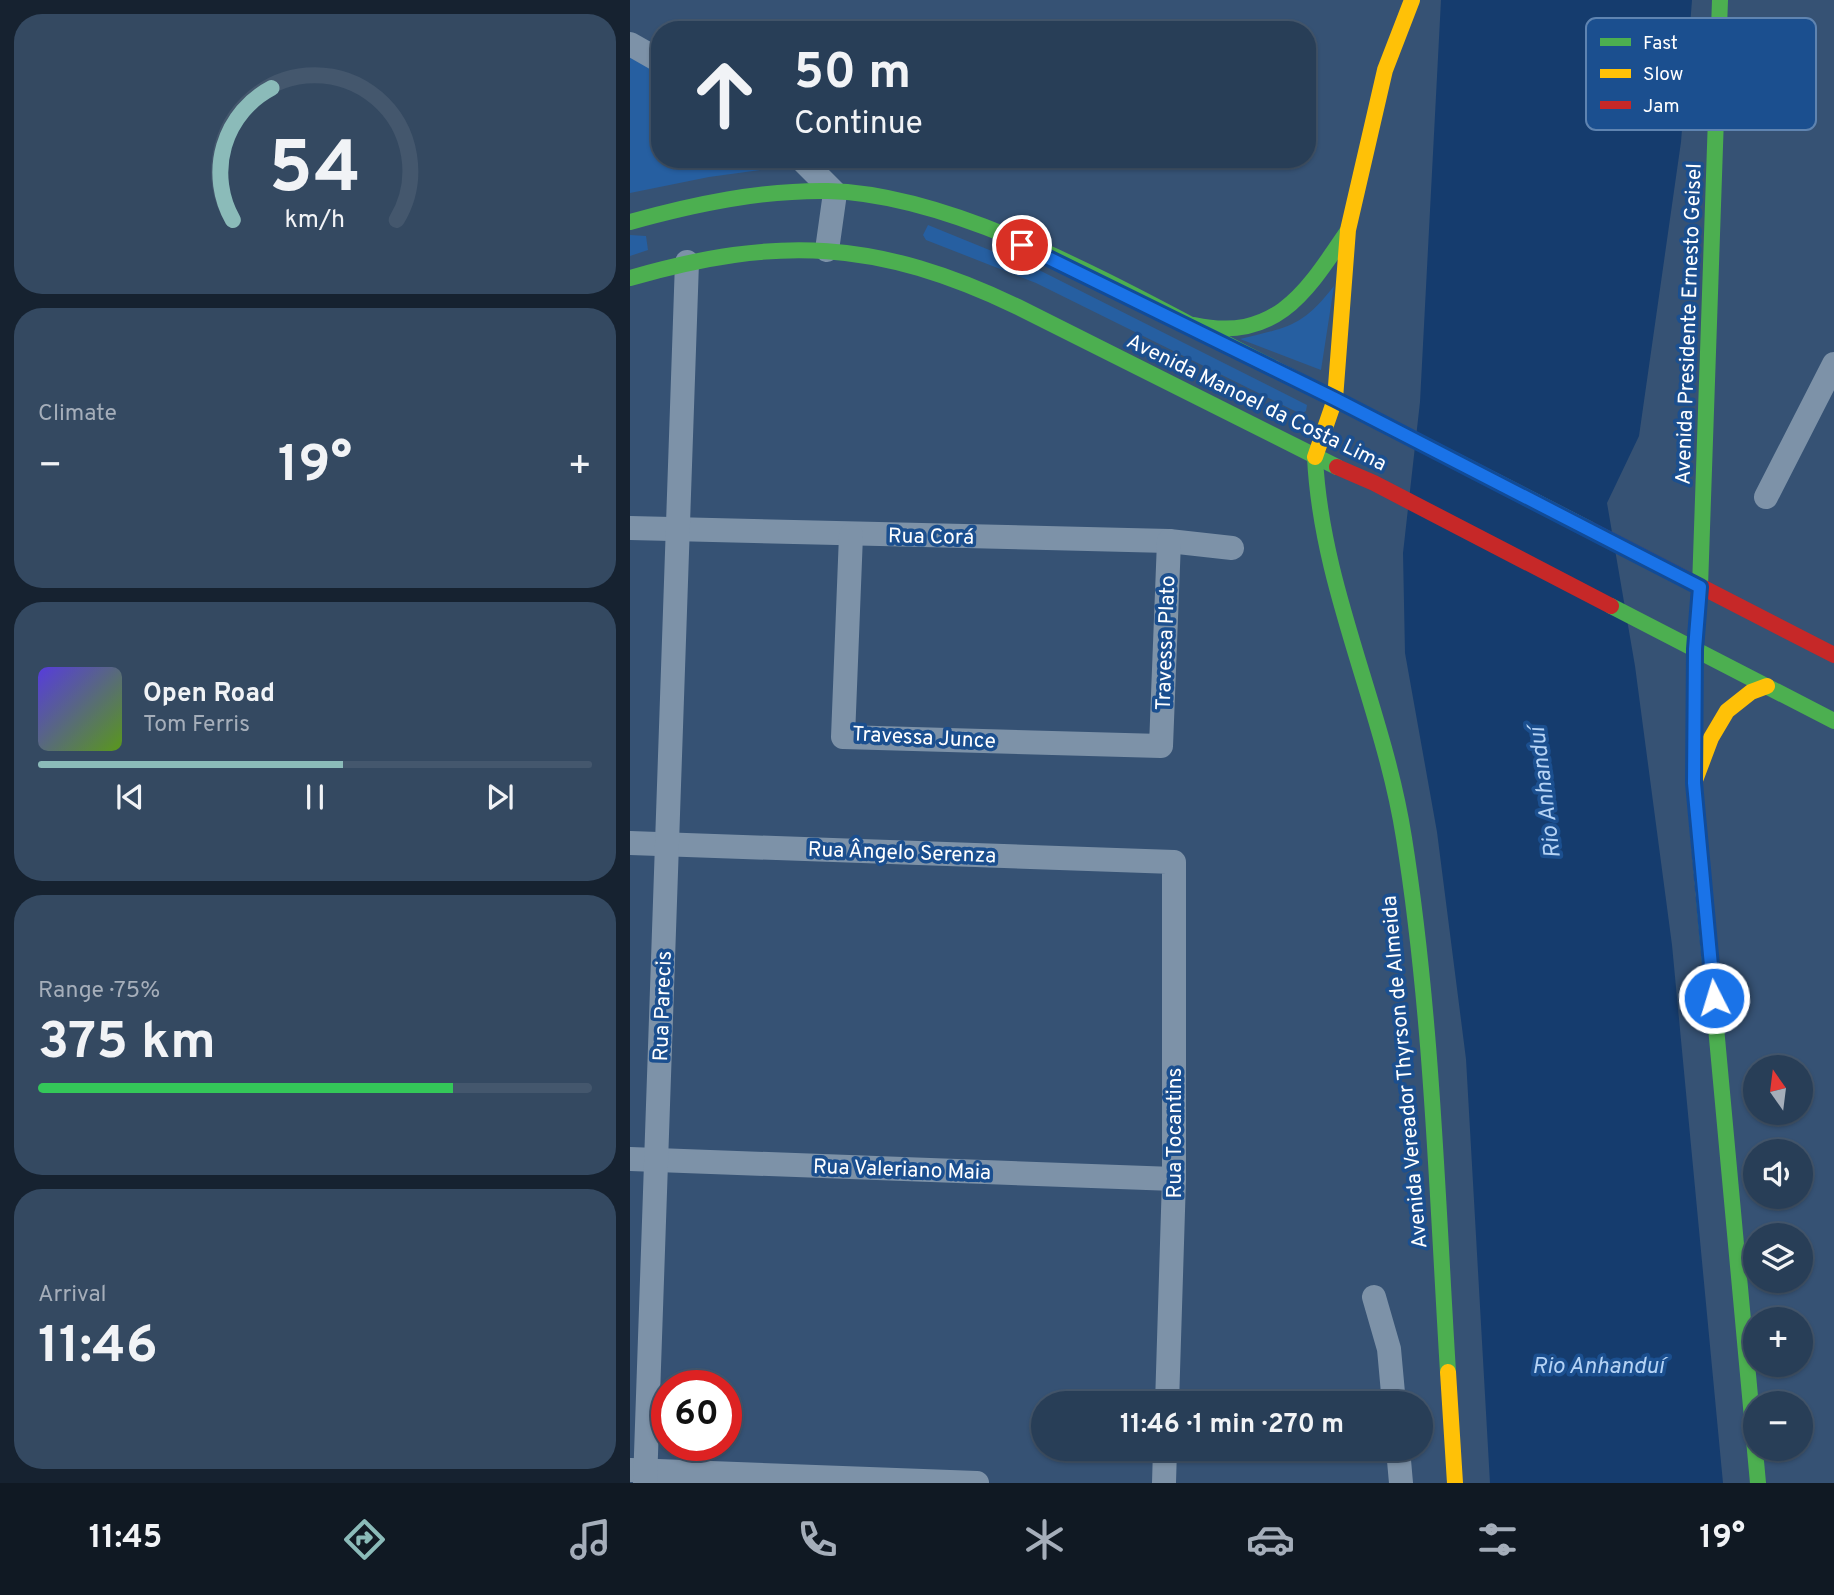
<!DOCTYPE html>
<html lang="en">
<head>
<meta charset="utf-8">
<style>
	body { margin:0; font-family:Overpass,sans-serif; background:#344961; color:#f1f3f6; height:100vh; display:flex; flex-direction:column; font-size:26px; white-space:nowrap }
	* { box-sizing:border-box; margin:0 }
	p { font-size:23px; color:#a5aeba }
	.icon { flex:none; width:38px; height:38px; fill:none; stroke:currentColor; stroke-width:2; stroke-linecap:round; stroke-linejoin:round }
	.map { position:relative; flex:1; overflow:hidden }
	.panel { display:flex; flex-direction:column; gap:14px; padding:14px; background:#162230; width:630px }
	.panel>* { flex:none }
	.top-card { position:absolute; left:21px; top:21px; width:665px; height:147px; border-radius:28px; box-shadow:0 2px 5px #0004,0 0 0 2px #44576d; background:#283e57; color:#f1f3f6; overflow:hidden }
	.needle { width:46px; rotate:346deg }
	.buttons { position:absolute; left:1113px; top:1055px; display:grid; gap:14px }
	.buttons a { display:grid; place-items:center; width:70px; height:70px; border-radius:50%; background:#283e57; box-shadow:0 2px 5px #0004,0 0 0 2px #44576d; font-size:35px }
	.speed { position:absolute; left:21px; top:1370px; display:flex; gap:14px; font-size:35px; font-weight:700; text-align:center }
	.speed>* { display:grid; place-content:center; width:91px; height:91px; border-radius:50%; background:#283e57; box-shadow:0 2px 5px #0004,0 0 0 2px #44576d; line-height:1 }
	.speed .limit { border:10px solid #d22; background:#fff; color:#111 }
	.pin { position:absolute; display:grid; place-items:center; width:60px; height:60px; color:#fff; margin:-30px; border:4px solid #fff; border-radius:50%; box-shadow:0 2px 7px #0007 }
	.me { position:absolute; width:77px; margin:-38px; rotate:355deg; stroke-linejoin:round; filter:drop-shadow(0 0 5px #0008) }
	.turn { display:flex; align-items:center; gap:24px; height:147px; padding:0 28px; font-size:32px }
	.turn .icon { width:91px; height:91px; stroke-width:2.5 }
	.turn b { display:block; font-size:49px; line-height:60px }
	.big { font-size:52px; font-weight:700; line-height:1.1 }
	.panel .widget { flex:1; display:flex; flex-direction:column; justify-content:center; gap:10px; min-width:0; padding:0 24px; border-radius:28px; background:#344961 }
	.panel .dial { align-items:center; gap:0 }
	.dial svg { height:182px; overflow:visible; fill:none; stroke:#44576d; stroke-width:7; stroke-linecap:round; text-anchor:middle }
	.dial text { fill:#f1f3f6; stroke:none }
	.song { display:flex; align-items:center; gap:21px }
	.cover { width:84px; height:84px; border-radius:10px; background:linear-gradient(135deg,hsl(250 70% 55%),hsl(90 70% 35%)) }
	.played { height:7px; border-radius:4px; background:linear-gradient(90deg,#8bbbb9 55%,#44576d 55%) }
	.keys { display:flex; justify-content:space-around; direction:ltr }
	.heat { display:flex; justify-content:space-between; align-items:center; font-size:38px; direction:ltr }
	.charge { height:10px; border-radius:5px; background:linear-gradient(90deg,#34c759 75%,#44576d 0) }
	.trip { position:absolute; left:401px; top:1391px; width:402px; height:70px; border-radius:35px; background:#283e57; box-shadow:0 2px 5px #0004,0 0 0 2px #44576d; font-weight:700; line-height:70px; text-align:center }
	.menu { display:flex; height:112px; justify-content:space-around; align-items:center; background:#101923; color:#a5aeba }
	.menu .icon { width:49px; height:49px }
	.menu .selected { color:#8bbbb9 }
	.menu b { font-size:32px; color:#f1f3f6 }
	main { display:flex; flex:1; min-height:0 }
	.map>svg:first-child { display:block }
	.green { fill:#265fa1 }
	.water { fill:#153c6e }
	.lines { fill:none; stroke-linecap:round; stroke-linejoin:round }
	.street { stroke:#7d92a8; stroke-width:24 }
	.fast { stroke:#4caf50; stroke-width:16 }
	.slow { stroke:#ffc107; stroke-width:16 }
	.jam { stroke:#c62828; stroke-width:16 }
	.route-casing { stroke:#114b97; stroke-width:18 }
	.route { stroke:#1a73e8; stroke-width:12 }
	.labels { text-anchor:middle; stroke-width:7; stroke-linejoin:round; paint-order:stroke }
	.street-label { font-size:21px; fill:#fff; stroke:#1b4f8f }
	.water-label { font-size:23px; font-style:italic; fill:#b5d3f5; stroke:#1b4f8f }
	.key { fill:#1b4f8f; stroke:#5f84b1; stroke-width:2 }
	.key-label { font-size:19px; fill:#fff }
</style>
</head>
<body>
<main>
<section class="panel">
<div class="widget dial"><svg viewBox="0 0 100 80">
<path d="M14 69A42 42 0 1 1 86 69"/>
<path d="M14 69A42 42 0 0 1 31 11" stroke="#8bbbb9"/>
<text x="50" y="56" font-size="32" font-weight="700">54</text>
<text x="50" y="72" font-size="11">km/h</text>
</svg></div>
<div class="widget"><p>Climate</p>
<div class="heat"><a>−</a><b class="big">19°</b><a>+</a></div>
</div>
<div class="widget">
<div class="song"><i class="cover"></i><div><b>Open Road</b><p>Tom Ferris</p></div></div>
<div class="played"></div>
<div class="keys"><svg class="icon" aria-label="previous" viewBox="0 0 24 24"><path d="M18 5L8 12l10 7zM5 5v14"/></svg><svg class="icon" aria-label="pause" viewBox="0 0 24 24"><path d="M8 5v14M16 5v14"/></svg><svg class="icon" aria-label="next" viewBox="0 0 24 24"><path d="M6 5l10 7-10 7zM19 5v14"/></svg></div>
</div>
<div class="widget"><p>Range · 75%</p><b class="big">375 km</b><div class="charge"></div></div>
<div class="widget"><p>Arrival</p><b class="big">11:46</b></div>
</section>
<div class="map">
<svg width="1204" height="1483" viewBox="0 0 1204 1483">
	<rect width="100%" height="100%" fill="#365274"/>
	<g class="green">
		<polygon points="0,56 30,72 30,159 159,159 167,165 79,177 0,193"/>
		<polygon points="298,225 411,271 677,405 676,411 671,414 406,283 296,240 293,235"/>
		<polygon points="0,235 16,236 18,250 0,256"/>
		<path d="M 704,286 L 691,370 L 610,339 C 659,327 672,327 704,286 Z"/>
	</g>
	<polygon class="water" points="811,0 1062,0 1051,142 1009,436 977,503 1005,666 1042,945 1093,1483 860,1483 836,1059 807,832 775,653 773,553 790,402"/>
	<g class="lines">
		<g class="street">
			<polyline points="0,44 30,61"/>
			<polyline points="171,159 205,193 197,250"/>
			<polyline points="1136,497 1204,364"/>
			<polyline points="0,528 539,541 602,548"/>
			<polyline points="221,535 213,737 531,746 539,541"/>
			<polyline points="0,843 544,862 544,1179 537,1404"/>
			<polyline points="0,1159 544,1179"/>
			<polyline points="744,1297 759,1349 764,1404"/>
			<polyline points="768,1449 771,1483"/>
			<polyline points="1,1470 347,1483"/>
			<polyline points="15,1483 57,262"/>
			<polyline points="534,1483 535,1449"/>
		</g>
		<g class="fast">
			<path d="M 0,222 C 65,204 131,190 198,191 C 339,194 519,306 644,368"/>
			<path d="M 0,278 C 149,235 248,240 388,307 L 707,467"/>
			<path d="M 564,325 C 646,343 677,291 717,232"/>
			<path d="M 685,457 C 691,588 754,709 774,838 C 802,1014 807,1194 818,1372"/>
			<polyline points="981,606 1204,721"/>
			<polyline points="1064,763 1065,649 1070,587 1090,0"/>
			<polyline points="1074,897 1128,1483"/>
		</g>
		<g class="slow">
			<polyline points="644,368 959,529"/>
			<polyline points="685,457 705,399 718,230 755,70 782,0"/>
			<polyline points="1074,897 1064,783 1081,738 1097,711 1121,692 1137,686"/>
			<polyline points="818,1372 825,1483"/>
		</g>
		<g class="jam">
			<polyline points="707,467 744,483 981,606"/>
			<polyline points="959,529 1204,655"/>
		</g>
	</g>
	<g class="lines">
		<defs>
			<polyline id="route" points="392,245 705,399 1070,587 1065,649 1064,783 1084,998"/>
		</defs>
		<use href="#route" class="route-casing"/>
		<use href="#route" class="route"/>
	</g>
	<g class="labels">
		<g class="street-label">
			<text transform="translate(1058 324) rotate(-88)" y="7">Avenida Presidente Ernesto Geisel</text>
			<text transform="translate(627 402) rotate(26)" y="7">Avenida Manoel da Costa Lima</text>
			<text transform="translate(301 536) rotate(1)" y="7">Rua Corá</text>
			<text transform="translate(535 643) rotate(-88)" y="7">Travessa Plato</text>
			<text transform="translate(294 737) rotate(3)" y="7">Travessa Junce</text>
			<text transform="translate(272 852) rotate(2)" y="7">Rua Ângelo Serenza</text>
			<text transform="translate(32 1006) rotate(-88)" y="7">Rua Parecis</text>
			<text transform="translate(774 1072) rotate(-95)" y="7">Avenida Vereador Thyrson de Almeida</text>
			<text transform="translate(544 1133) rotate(-90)" y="7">Rua Tocantins</text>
			<text transform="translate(272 1169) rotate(2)" y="7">Rua Valeriano Maia</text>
		</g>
		<g class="water-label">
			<text transform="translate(914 793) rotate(-97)" y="8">Rio Anhanduí</text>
			<text x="968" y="1373">Rio Anhanduí</text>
		</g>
	</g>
	<rect x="956" y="18" width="230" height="112" rx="10" class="key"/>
	<rect x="970" y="38" width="31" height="8" fill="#4caf50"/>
	<rect x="970" y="69" width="31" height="9" fill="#ffc107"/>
	<rect x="970" y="101" width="31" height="8" fill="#c62828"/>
	<g class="key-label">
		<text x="1013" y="49">Fast</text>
		<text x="1013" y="80">Slow</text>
		<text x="1013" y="112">Jam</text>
	</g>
</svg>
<div class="buttons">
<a><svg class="needle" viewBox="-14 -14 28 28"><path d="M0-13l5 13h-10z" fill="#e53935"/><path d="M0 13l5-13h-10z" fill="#a5aeba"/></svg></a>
<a><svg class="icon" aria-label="sound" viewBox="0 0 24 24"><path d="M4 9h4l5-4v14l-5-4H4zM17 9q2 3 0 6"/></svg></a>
<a><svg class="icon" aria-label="layers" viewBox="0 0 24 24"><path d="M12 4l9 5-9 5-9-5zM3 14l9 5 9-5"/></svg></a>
<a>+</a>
<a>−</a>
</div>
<div class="speed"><div class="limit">60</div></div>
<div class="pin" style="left:392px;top:245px;background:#d93025"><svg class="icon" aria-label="arrive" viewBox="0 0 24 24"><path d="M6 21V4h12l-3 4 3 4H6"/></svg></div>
<svg class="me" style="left:1084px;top:998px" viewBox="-20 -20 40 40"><circle r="17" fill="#1a73e8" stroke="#fff" stroke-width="3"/><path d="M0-11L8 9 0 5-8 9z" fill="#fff"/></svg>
<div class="trip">11:46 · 1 min · 270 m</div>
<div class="top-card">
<div class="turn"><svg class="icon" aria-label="ahead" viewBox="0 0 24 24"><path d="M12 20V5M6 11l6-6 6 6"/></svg><div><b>50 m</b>Continue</div></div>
</div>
</div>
</main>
<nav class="menu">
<b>11:45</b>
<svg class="icon selected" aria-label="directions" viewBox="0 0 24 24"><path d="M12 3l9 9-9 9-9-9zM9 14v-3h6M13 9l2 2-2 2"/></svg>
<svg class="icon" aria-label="music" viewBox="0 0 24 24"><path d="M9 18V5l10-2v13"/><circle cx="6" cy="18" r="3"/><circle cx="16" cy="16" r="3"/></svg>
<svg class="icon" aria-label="phone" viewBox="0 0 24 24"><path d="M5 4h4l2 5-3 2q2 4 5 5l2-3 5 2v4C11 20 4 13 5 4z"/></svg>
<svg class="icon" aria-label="climate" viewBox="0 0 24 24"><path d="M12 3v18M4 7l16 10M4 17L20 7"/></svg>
<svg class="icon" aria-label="car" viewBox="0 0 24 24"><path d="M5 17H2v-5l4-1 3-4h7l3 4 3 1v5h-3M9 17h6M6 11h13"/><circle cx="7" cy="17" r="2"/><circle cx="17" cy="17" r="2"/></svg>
<svg class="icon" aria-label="filters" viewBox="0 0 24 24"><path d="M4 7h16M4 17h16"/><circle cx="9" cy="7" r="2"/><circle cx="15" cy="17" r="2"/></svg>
<b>19°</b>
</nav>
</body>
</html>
